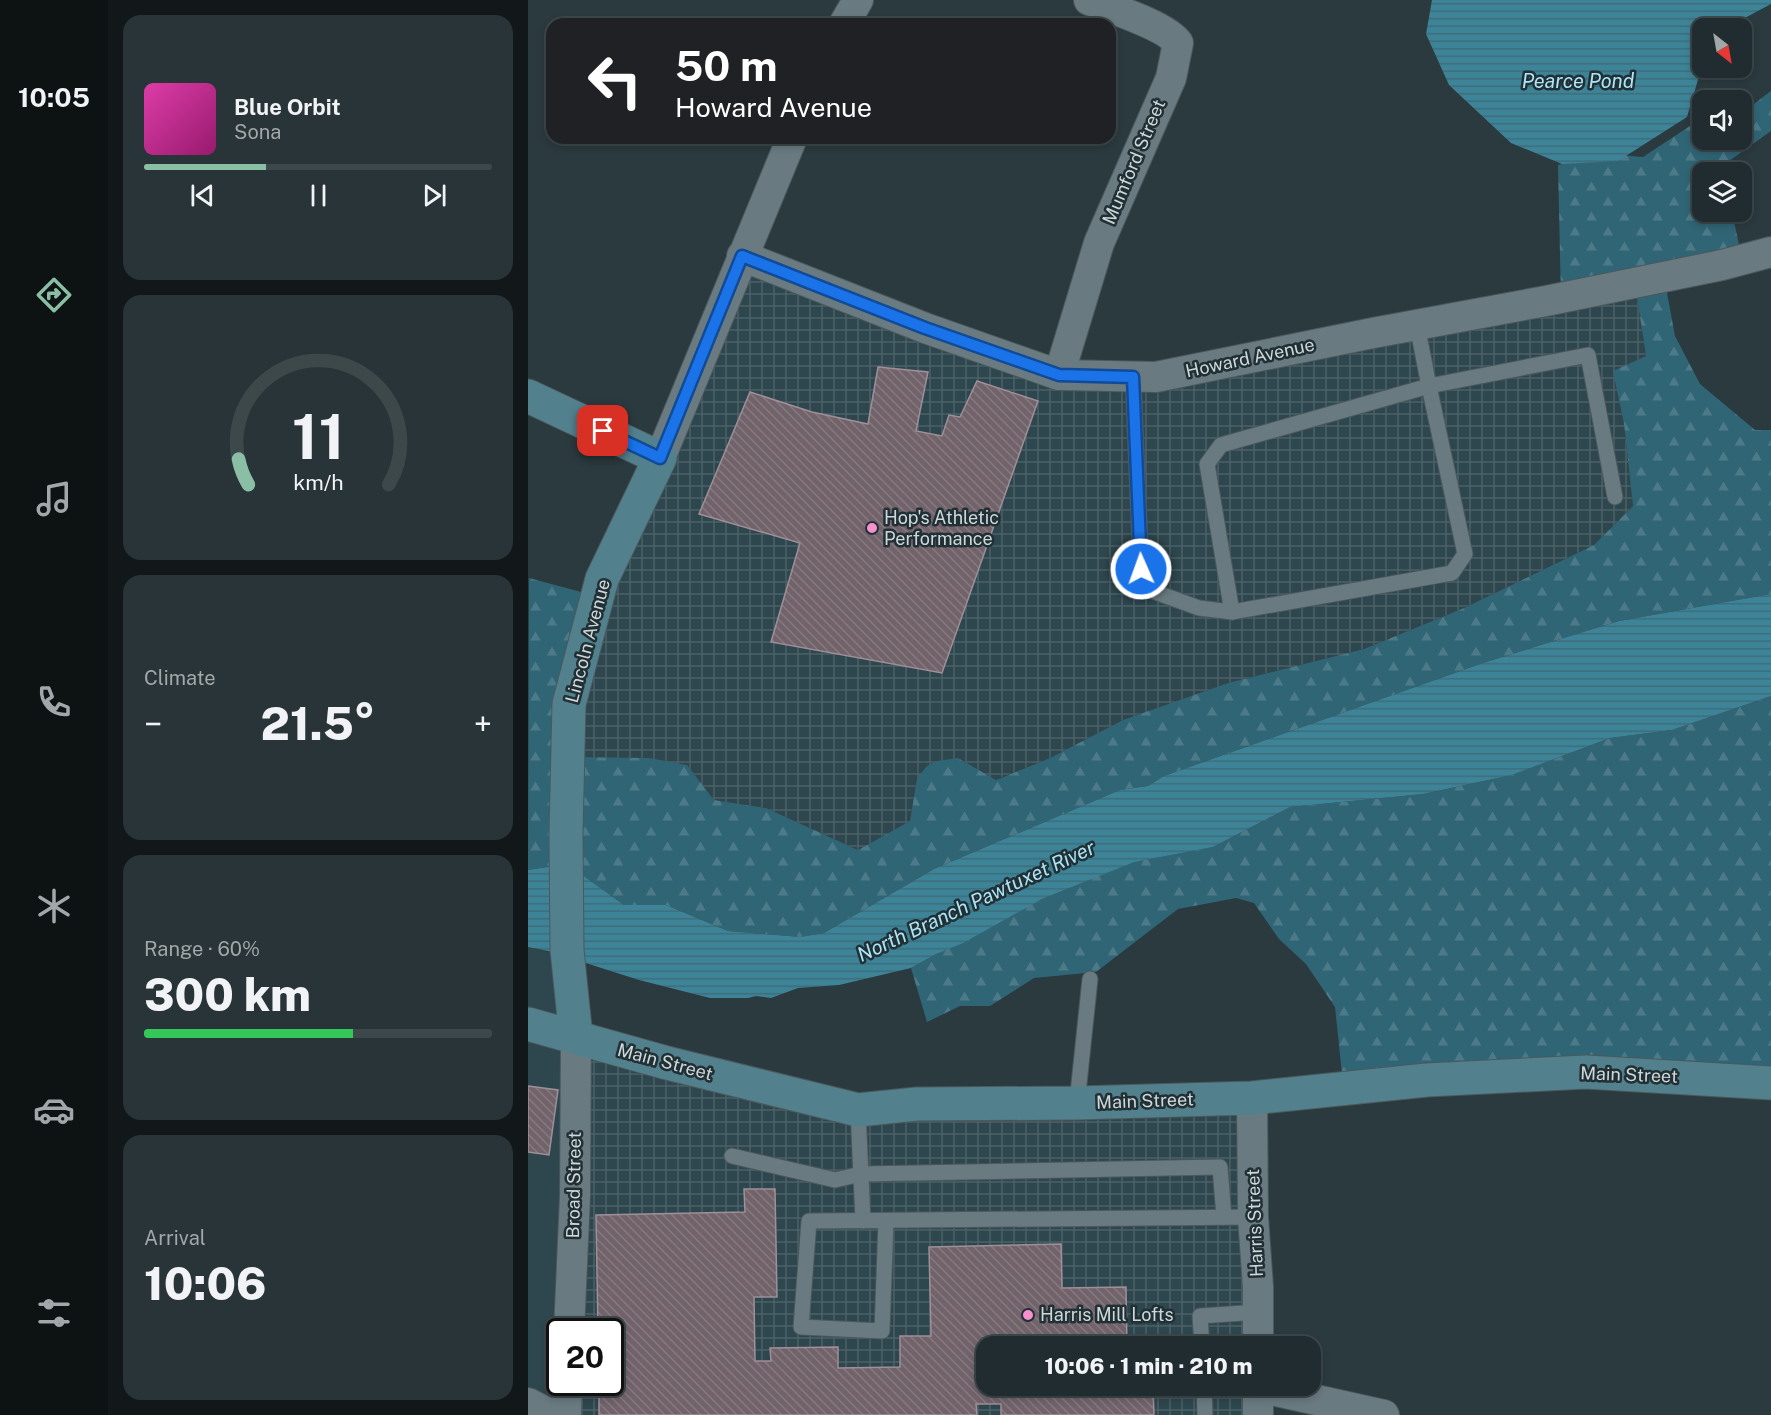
<!DOCTYPE html>
<html lang="en">
<head>
<meta charset="utf-8">
<style>
	body { margin:0; font-family:"Public Sans",sans-serif; background:#283437; color:#f1f3f6; height:100vh; display:flex; flex-direction:column; font-size:22px; white-space:nowrap }
	* { box-sizing:border-box; margin:0 }
	p { font-size:20px; color:#a2a7aa }
	.icon { flex:none; width:33px; height:33px; fill:none; stroke:currentColor; stroke-width:2; stroke-linecap:round; stroke-linejoin:round }
	.map { position:relative; flex:1; overflow:hidden }
	.side { display:flex; flex-direction:column; gap:15px; padding:15px; background:#12181a; width:420px }
	.side>* { flex:none }
	.banner { position:absolute; left:18px; top:18px; width:570px; height:126px; border-radius:18px; box-shadow:0 3px 9px #0003,0 0 0 2px #3d484b; background:#202124; color:#fff; overflow:hidden }
	.needle { width:39px; rotate:149deg }
	.controls { position:absolute; left:1164px; top:18px; display:grid; gap:12px }
	.controls a { display:grid; place-items:center; width:60px; height:60px; border-radius:12px; background:#202c2f; box-shadow:0 3px 9px #0003,0 0 0 2px #3d484b; font-size:30px }
	.speed { position:absolute; left:18px; top:1318px; display:flex; gap:12px; font-size:30px; font-weight:700; text-align:center }
	.speed>* { display:grid; place-content:center; width:78px; height:78px; border-radius:50%; background:#202c2f; box-shadow:0 3px 9px #0003,0 0 0 2px #3d484b; line-height:1 }
	.speed .limit { border:3px solid #111; border-radius:9px; background:#fff; color:#111 }
	.pin { position:absolute; display:grid; place-items:center; width:51px; height:51px; color:#fff; margin:-26px; border-radius:12px; box-shadow:0 3px 9px #0006 }
	.me { position:absolute; width:66px; margin:-33px; rotate:358deg; stroke-linejoin:round; filter:drop-shadow(0 0 4px #0008) }
	.turn { display:flex; align-items:center; gap:21px; height:126px; padding:0 30px; font-size:27px }
	.turn .icon { width:78px; height:78px; stroke-width:2.5 }
	.turn b { display:block; font-size:42px; line-height:51px }
	.big { font-size:45px; font-weight:800; line-height:1.1 }
	.side .widget { flex:1; display:flex; flex-direction:column; justify-content:center; gap:9px; min-width:0; padding:0 21px; border-radius:18px; background:#283437 }
	.side .dial { align-items:center; gap:0 }
	.dial svg { height:156px; overflow:visible; fill:none; stroke:#3d484b; stroke-width:7; stroke-linecap:round; text-anchor:middle }
	.dial text { fill:#f1f3f6; stroke:none }
	.song { display:flex; align-items:center; gap:18px }
	.cover { width:72px; height:72px; border-radius:9px; background:linear-gradient(135deg,hsl(320 70% 55%),hsl(320 70% 35%)) }
	.played { height:6px; border-radius:3px; background:linear-gradient(90deg,#8abfa5 35%,#3d484b 35%) }
	.keys { display:flex; justify-content:space-around; direction:ltr }
	.heat { display:flex; justify-content:space-between; align-items:center; font-size:33px; direction:ltr }
	.charge { height:9px; border-radius:4px; background:linear-gradient(90deg,#34c759 60%,#3d484b 0) }
	.trip { position:absolute; left:448px; top:1336px; width:345px; height:60px; border-radius:18px; background:#202c2f; box-shadow:0 3px 9px #0003,0 0 0 2px #3d484b; font-weight:800; line-height:60px; text-align:center }
	main { display:flex; flex:1; min-height:0 }
	.menu { display:flex; flex-direction:column; width:108px; justify-content:space-around; align-items:center; background:#0d1213; color:#a2a7aa }
	.menu .icon { width:42px; height:42px }
	.menu .active { color:#8abfa5 }
	.menu b { font-size:27px; color:#f1f3f6 }
	.map>svg:first-child { display:block }
	.built { fill:#2e464e }
	.industrial { fill:url(#industrial-grid) }
	.forest { fill:url(#forest-firs) }
	.water { fill:url(#water-rules) }
	.building { fill:url(#building-back-hatch); stroke:#9f8f98; stroke-width:1.5 }
	.lines { fill:none; stroke-linecap:round; stroke-linejoin:round }
	.lane-casing { stroke:#4b585c; stroke-width:17 }
	.street-casing { stroke:#4b585c; stroke-width:32 }
	.secondary-casing { stroke:#4b585c; stroke-width:35 }
	.lane { stroke:#697a80; stroke-width:15 }
	.street { stroke:#697a80; stroke-width:30 }
	.secondary { stroke:#52818d; stroke-width:33 }
	.route-casing { stroke:#114b97; stroke-width:15 }
	.route { stroke:#1a73e8; stroke-width:10 }
	.poi-dot { fill:#f790cd; stroke:#213035; stroke-width:2 }
	.labels { text-anchor:middle; stroke-width:5; stroke-linejoin:round; paint-order:stroke }
	.street-label { font-size:18px; fill:#ced7da; stroke:#213035 }
	.poi-label { font-size:18px; fill:#ced7da; stroke:#213035; text-anchor:start }
	.water-label { font-size:20px; font-style:italic; fill:#abe4f7; stroke:#213035 }
</style>
</head>
<body>
<main>
<nav class="menu">
<b>10:05</b>
<svg class="icon active" aria-label="directions" viewBox="0 0 24 24"><path d="M12 3l9 9-9 9-9-9zM9 14v-3h6M13 9l2 2-2 2"/></svg>
<svg class="icon" aria-label="music" viewBox="0 0 24 24"><path d="M9 18V5l10-2v13"/><circle cx="6" cy="18" r="3"/><circle cx="16" cy="16" r="3"/></svg>
<svg class="icon" aria-label="phone" viewBox="0 0 24 24"><path d="M5 4h4l2 5-3 2q2 4 5 5l2-3 5 2v4C11 20 4 13 5 4z"/></svg>
<svg class="icon" aria-label="climate" viewBox="0 0 24 24"><path d="M12 3v18M4 7l16 10M4 17L20 7"/></svg>
<svg class="icon" aria-label="car" viewBox="0 0 24 24"><path d="M5 17H2v-5l4-1 3-4h7l3 4 3 1v5h-3M9 17h6M6 11h13"/><circle cx="7" cy="17" r="2"/><circle cx="17" cy="17" r="2"/></svg>
<svg class="icon" aria-label="filters" viewBox="0 0 24 24"><path d="M4 7h16M4 17h16"/><circle cx="9" cy="7" r="2"/><circle cx="15" cy="17" r="2"/></svg>
</nav>
<section class="side">
<div class="widget">
<div class="song"><i class="cover"></i><div><b>Blue Orbit</b><p>Sona</p></div></div>
<div class="played"></div>
<div class="keys"><svg class="icon" aria-label="previous" viewBox="0 0 24 24"><path d="M18 5L8 12l10 7zM5 5v14"/></svg><svg class="icon" aria-label="pause" viewBox="0 0 24 24"><path d="M8 5v14M16 5v14"/></svg><svg class="icon" aria-label="next" viewBox="0 0 24 24"><path d="M6 5l10 7-10 7zM19 5v14"/></svg></div>
</div>
<div class="widget dial"><svg viewBox="0 0 100 80">
<path d="M14 69A42 42 0 1 1 86 69"/>
<path d="M14 69A42 42 0 0 1 9 56" stroke="#8abfa5"/>
<text x="50" y="56" font-size="32" font-weight="700">11</text>
<text x="50" y="72" font-size="11">km/h</text>
</svg></div>
<div class="widget"><p>Climate</p>
<div class="heat"><a>−</a><b class="big">21.5°</b><a>+</a></div>
</div>
<div class="widget"><p>Range · 60%</p><b class="big">300 km</b><div class="charge"></div></div>
<div class="widget"><p>Arrival</p><b class="big">10:06</b></div>
</section>
<div class="map">
<svg width="1243" height="1415" viewBox="0 0 1243 1415">
	<defs>
		<pattern id="industrial-grid" width="8" height="8" patternUnits="userSpaceOnUse" patternTransform="scale(1.5)"><rect width="8" height="8" fill="#2e464e"/><path d="M0 4h8M4 0v8" fill="none" stroke="#4b6067"/></pattern>
		<pattern id="forest-firs" width="22" height="20" patternUnits="userSpaceOnUse" patternTransform="scale(1.5)"><rect width="22" height="20" fill="#306575"/><path d="M5 1l3.5 6h-7zM16 11l3.5 6h-7z" fill="#4d7a88"/></pattern>
		<pattern id="water-rules" width="6" height="5" patternUnits="userSpaceOnUse" patternTransform="scale(1.5)"><rect width="6" height="5" fill="#3e8498"/><path d="M0 2.5h6" fill="none" stroke="#3e6c7a"/></pattern>
		<pattern id="building-back-hatch" width="6" height="6" patternUnits="userSpaceOnUse" patternTransform="scale(1.5)"><rect width="6" height="6" fill="#72636b"/><path d="M-1 5l2 2M0 0l6 6M5-1l2 2" fill="none" stroke="#857980"/></pattern>
	</defs>
	<rect width="100%" height="100%" fill="#2b3a3f"/>
	<polygon class="built" points="0,947 41,957 32,1372 28,1405 0,1401"/>
	<g class="industrial">
		<polygon points="211,268 536,378 1108,291 1118,356 1086,371 1096,424 1105,506 1066,545 936,608 836,649 700,683 595,720 522,758 467,780 430,758 389,778 382,821 330,850 238,808 186,800 158,765 41,757 41,695"/>
		<polygon points="41,1052 389,1103 710,1090 730,1347 459,1347 459,1386 732,1386 730,1415 25,1415 32,1383 82,1383 82,1332 36,1332"/>
	</g>
	<g class="forest">
		<polygon points="1243,91 1243,131 1201,161 1196,172 1174,172 1174,212 1204,212 1214,259 1137,282 1147,336 1172,384 1227,430 1243,430 1243,594 1091,621 955,663 636,776 620,786 592,790 406,869 296,933 272,937 200,931 138,905 96,905 46,869 32,865 0,870 1,578 68,596 41,757 121,758 159,765 186,800 238,808 330,850 382,821 389,778 399,766 409,761 430,758 468,780 522,758 595,720 700,683 836,649 936,608 1066,545 1105,506 1096,424 1085,371 1118,356 1108,291 1033,298 1030,165 1079,154 1115,157 1174,118 1174,140 1214,140 1214,110 1218,110"/>
		<polygon points="1243,696 1243,1085 815,1083 807,1007 778,964 751,939 726,903 708,898 650,909 568,972 506,978 462,1006 432,1006 399,1022 383,968 480,913 604,862 685,847 762,807 895,794 984,775 1082,738 1144,730"/>
	</g>
	<g class="water">
		<polygon points="904,0 1243,0 1243,4 1198,28 1174,28 1174,66 1159,117 1090,161 1034,164 983,143 921,85 898,34"/>
		<polygon points="1243,594 1243,696 1144,730 1082,738 984,775 895,794 762,807 685,847 606,862 514,899 435,943 408,954 383,968 311,985 270,988 243,998 228,996 220,998 182,998 111,980 20,951 0,947 0,870 33,865 46,869 96,905 138,905 200,931 272,937 296,933 406,869 592,790 620,786 636,776 955,663 1091,621"/>
	</g>
	<g class="building">
		<polygon points="350,367 400,372 388,431 414,436 421,415 432,417 449,381 510,401 414,673 243,642 272,543 171,514 222,392 284,412 340,424"/>
		<polygon points="0,1086 30,1090 21,1155 0,1152"/>
		<polygon points="216,1189 247,1189 249,1297 226,1297 227,1361 243,1361 242,1348 310,1347 310,1368 372,1367 372,1336 403,1336 401,1247 533,1244 534,1288 598,1287 599,1347 459,1347 459,1386 625,1387 626,1415 473,1415 473,1404 448,1404 449,1415 71,1415 71,1383 82,1383 82,1332 70,1332 68,1215 217,1212"/>
	</g>
	<g class="lines">
		<defs>
			<g id="lane">
				<polyline points="605,377 613,569 627,592 671,608 704,612 924,573 937,554 901,386 1060,355 1087,497"/>
				<polyline points="704,612 679,464 693,445 901,386 889,325"/>
				<polyline points="549,1103 562,979"/>
				<polyline points="330,1110 335,1221"/>
				<polyline points="204,1156 307,1180 333,1174 692,1167 696,1217"/>
				<polyline points="358,1221 354,1331 273,1327 281,1221 725,1217"/>
				<polyline points="674,1347 672,1316 730,1312"/>
				<polyline points="676,1386 677,1415"/>
			</g>
			<g id="street">
				<polyline points="316,24 330,0"/>
				<polyline points="214,256 397,328 531,375 628,377 845,333 1018,301 1194,265 1243,252"/>
				<path d="M 531,375 L 571,243 L 643,78 L 650,43 C 639,26 582,8 561,0"/>
				<polyline points="132,458 264,138"/>
				<polyline points="724,1098 725,1217 730,1287 730,1347"/>
				<polyline points="41,1332 47,1196 48,1037"/>
				<polyline points="730,1386 730,1415"/>
				<polyline points="730,1387 856,1415"/>
				<polyline points="0,1403 24,1415"/>
				<polyline points="38,1415 39,1383"/>
			</g>
			<g id="secondary">
				<polyline points="0,396 132,458 74,579 41,704 38,833 39,950 48,1037"/>
				<polyline points="0,1024 139,1063 330,1110 389,1104 549,1103 724,1098 899,1080 1058,1072 1243,1083"/>
			</g>
		</defs>
		<use href="#lane" class="lane-casing"/>
		<use href="#street" class="street-casing"/>
		<use href="#secondary" class="secondary-casing"/>
		<use href="#lane" class="lane"/>
		<use href="#street" class="street"/>
		<use href="#secondary" class="secondary"/>
	</g>
	<g class="lines">
		<defs>
			<polyline id="route" points="75,431 132,458 214,256 397,328 531,375 605,377 613,569"/>
		</defs>
		<use href="#route" class="route-casing"/>
		<use href="#route" class="route"/>
	</g>
	<g class="poi-dot">
		<circle cx="344" cy="528" r="6"/>
		<circle cx="500" cy="1315" r="6"/>
	</g>
	<g class="labels">
		<g class="street-label">
			<text transform="translate(606 162) rotate(-67)" y="6">Mumford Street</text>
			<text transform="translate(722 358) rotate(-12)" y="6">Howard Avenue</text>
			<text transform="translate(60 641) rotate(-75)" y="6">Lincoln Avenue</text>
			<text transform="translate(137 1062) rotate(15)" y="6">Main Street</text>
			<text transform="translate(1101 1075) rotate(2)" y="6">Main Street</text>
			<text transform="translate(617 1101) rotate(-2)" y="6">Main Street</text>
			<text transform="translate(46 1185) rotate(-89)" y="6">Broad Street</text>
			<text transform="translate(727 1223) rotate(-92)" y="6">Harris Street</text>
		</g>
		<g class="poi-label">
			<text x="356" y="524">Hop's Athletic<tspan x="356" dy="21">Performance</tspan></text>
			<text x="512" y="1321">Harris Mill Lofts</text>
		</g>
		<g class="water-label">
			<text x="1050" y="88">Pearce Pond</text>
			<text transform="translate(448 901) rotate(-25)" y="7">North Branch Pawtuxet River</text>
		</g>
	</g>
</svg>
<div class="controls">
<a><svg class="needle" viewBox="-14 -14 28 28"><path d="M0-13l5 13h-10z" fill="#e53935"/><path d="M0 13l5-13h-10z" fill="#a2a7aa"/></svg></a>
<a><svg class="icon" aria-label="sound" viewBox="0 0 24 24"><path d="M4 9h4l5-4v14l-5-4H4zM17 9q2 3 0 6"/></svg></a>
<a><svg class="icon" aria-label="layers" viewBox="0 0 24 24"><path d="M12 4l9 5-9 5-9-5zM3 14l9 5 9-5"/></svg></a>
</div>
<div class="speed"><div class="limit">20</div></div>
<div class="pin" style="left:75px;top:431px;background:#d93025"><svg class="icon" aria-label="arrive" viewBox="0 0 24 24"><path d="M6 21V4h12l-3 4 3 4H6"/></svg></div>
<svg class="me" style="left:613px;top:569px" viewBox="-20 -20 40 40"><circle r="17" fill="#1a73e8" stroke="#fff" stroke-width="3"/><path d="M0-11L8 9 0 5-8 9z" fill="#fff"/></svg>
<div class="trip">10:06 · 1 min · 210 m</div>
<div class="banner">
<div class="turn"><svg class="icon" aria-label="left" viewBox="0 0 24 24"><path d="M17 20v-9H6M10 6l-5 5 5 5"/></svg><div><b>50 m</b>Howard Avenue</div></div>
</div>
</div>
</main>
</body>
</html>
